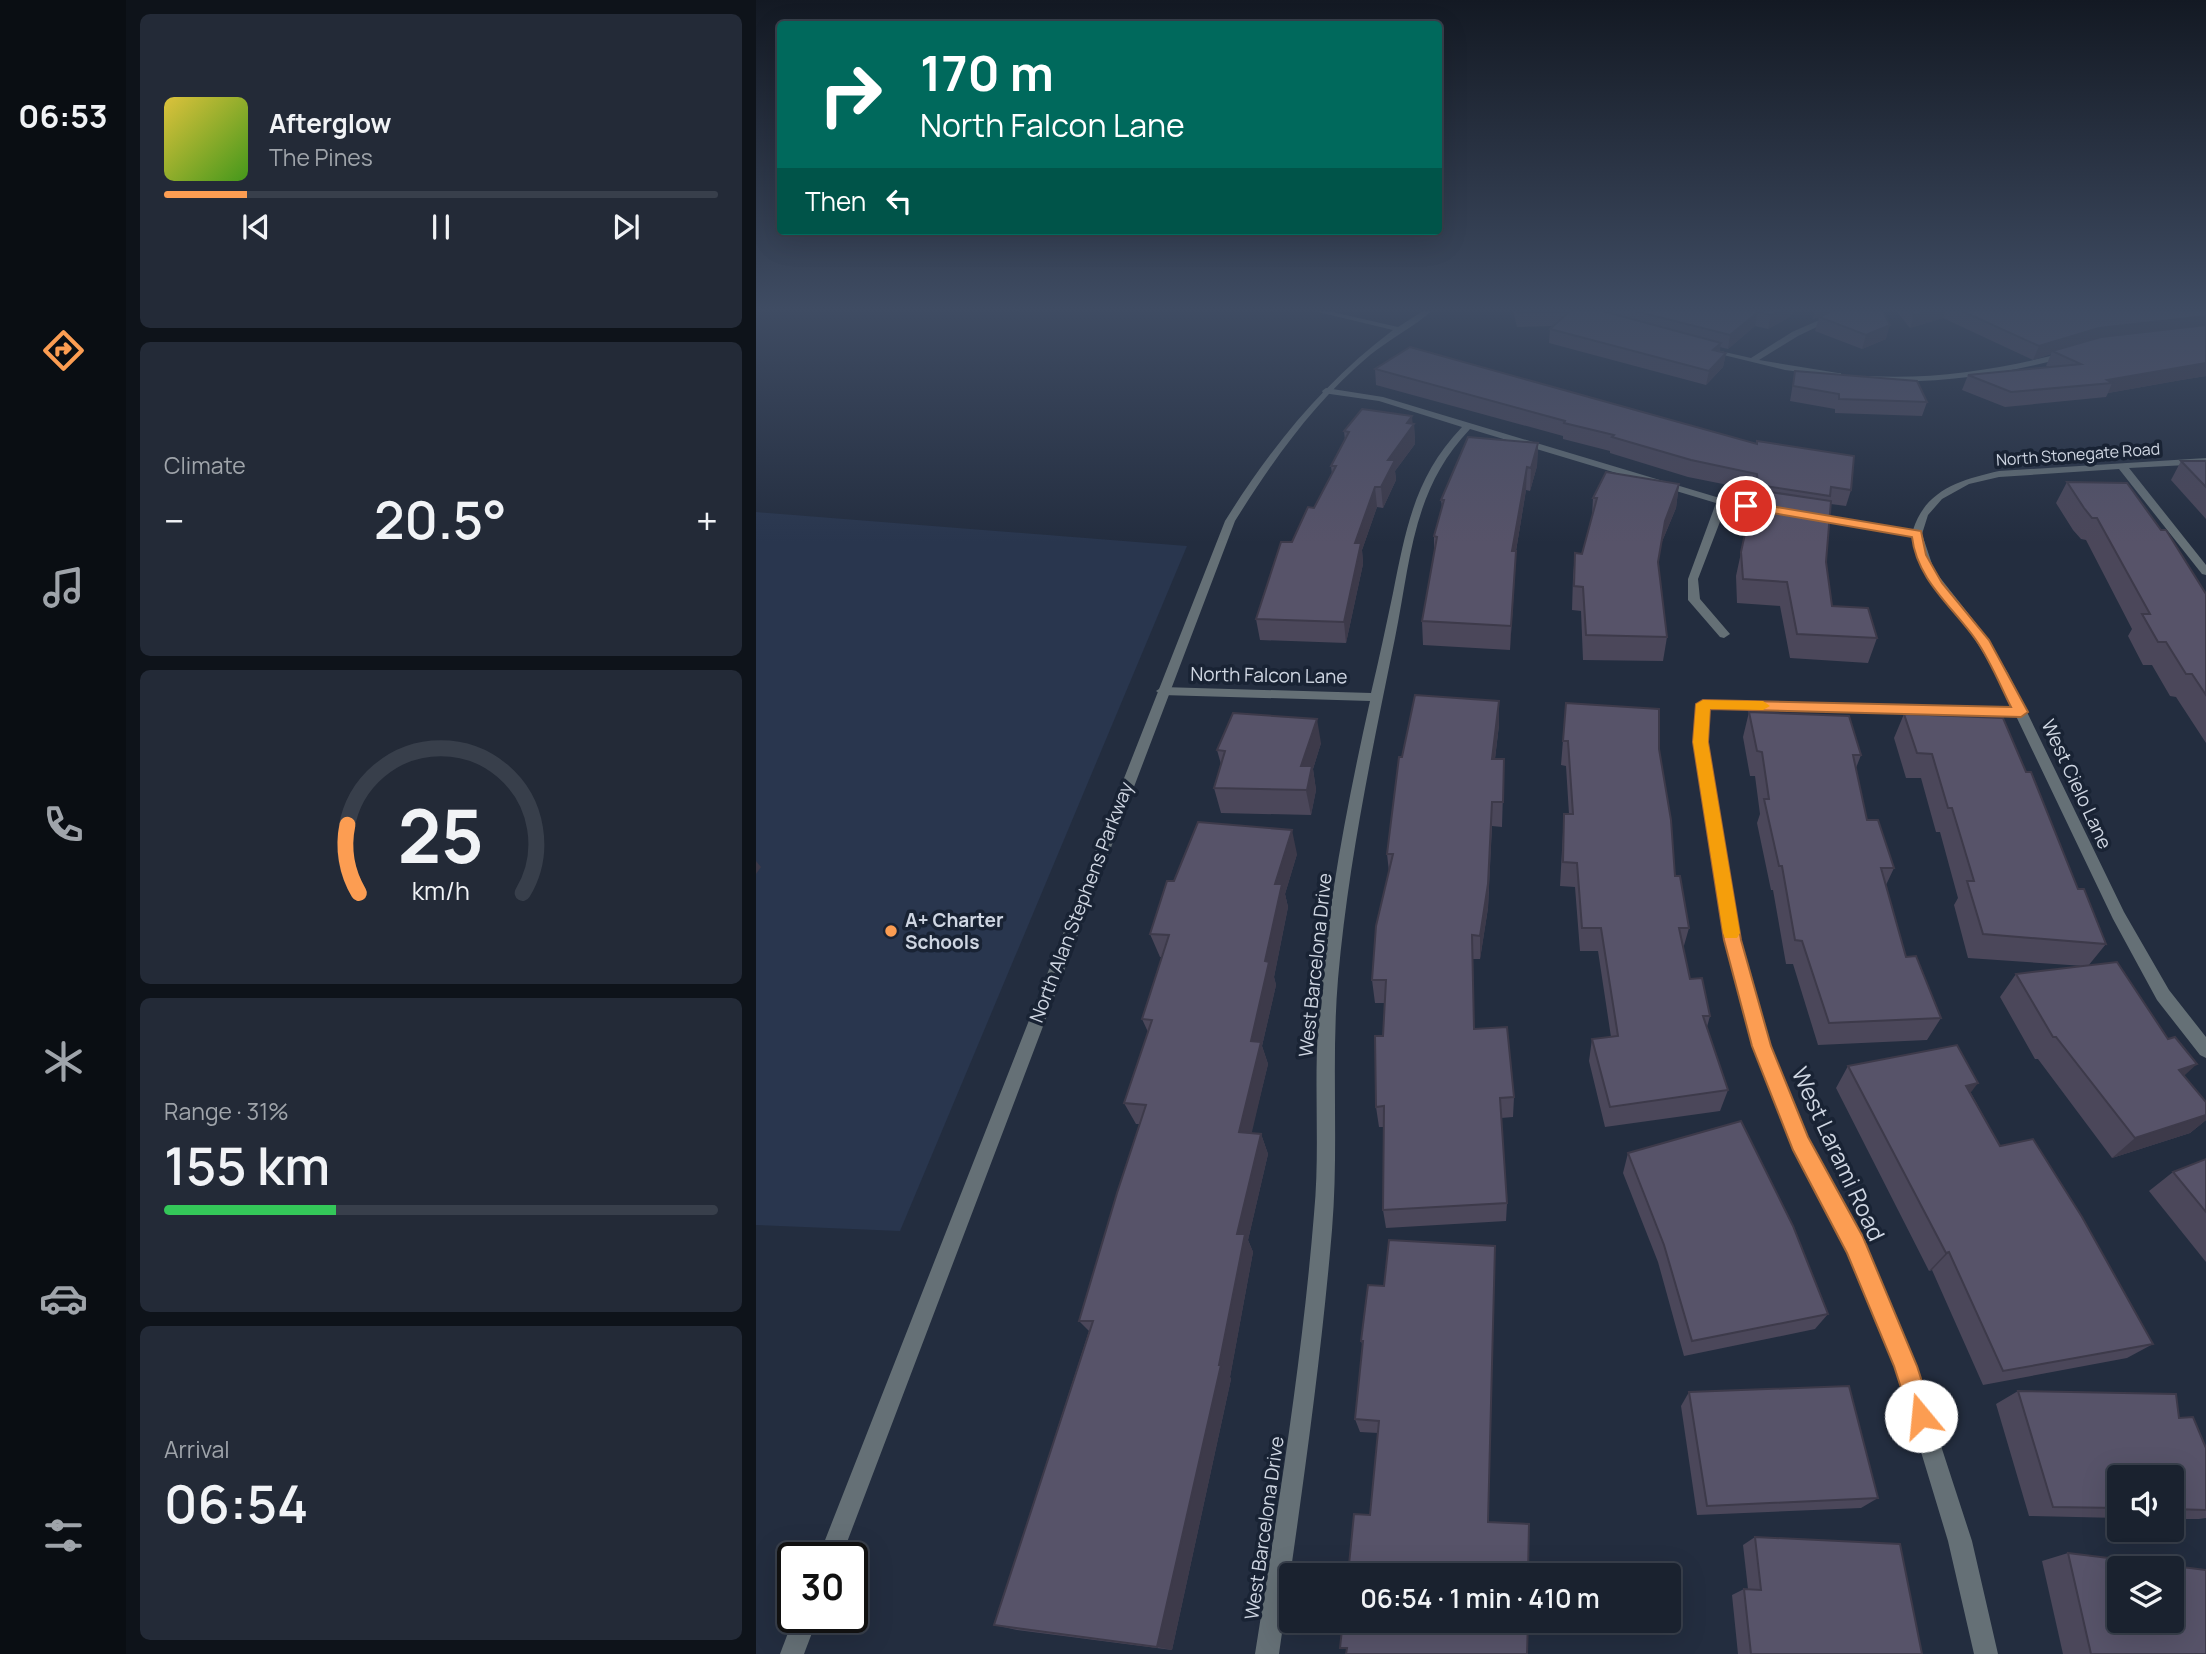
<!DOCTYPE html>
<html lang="en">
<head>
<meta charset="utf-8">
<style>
	body { margin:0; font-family:Manrope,sans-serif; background:#232a37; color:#f1f3f6; height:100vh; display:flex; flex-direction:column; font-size:26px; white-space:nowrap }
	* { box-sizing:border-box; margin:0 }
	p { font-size:23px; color:#9fa4aa }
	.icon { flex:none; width:38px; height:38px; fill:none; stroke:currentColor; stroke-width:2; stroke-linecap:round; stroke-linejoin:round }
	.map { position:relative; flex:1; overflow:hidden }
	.panel { display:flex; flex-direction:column; gap:14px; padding:14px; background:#0e131a; width:630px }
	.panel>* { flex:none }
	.guide { position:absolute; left:21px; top:21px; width:665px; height:214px; border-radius:7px; box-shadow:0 7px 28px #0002,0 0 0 2px #383f4b; background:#00695c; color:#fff; overflow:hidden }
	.fabs { position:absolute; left:1351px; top:1465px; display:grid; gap:14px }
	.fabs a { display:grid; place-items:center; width:77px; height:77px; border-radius:7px; background:#1a222f; box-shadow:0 7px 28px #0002,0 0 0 2px #383f4b; font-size:35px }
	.speed { position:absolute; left:21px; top:1542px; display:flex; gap:14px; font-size:35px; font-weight:700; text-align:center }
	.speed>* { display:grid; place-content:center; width:91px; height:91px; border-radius:50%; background:#1a222f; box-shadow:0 7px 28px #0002,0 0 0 2px #383f4b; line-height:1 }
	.speed .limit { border:4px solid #111; border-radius:10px; background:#fff; color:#111 }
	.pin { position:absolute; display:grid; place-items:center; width:60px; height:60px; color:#fff; margin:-30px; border:4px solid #fff; border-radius:50%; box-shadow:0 2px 7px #0007 }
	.me { position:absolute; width:77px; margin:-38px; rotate:343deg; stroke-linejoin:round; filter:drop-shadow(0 0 5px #0008) }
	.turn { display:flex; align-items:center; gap:24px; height:147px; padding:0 28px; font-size:32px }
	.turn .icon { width:91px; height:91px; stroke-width:2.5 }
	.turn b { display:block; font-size:49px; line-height:60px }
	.then { display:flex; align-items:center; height:66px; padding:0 28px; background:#0003; gap:14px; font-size:26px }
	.big { font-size:52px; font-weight:600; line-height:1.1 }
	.panel .card { flex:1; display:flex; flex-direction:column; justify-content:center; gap:10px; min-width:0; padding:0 24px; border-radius:10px; background:#232a37 }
	.panel .dial { align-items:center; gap:0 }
	.dial svg { height:182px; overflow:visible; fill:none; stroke:#383f4b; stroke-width:7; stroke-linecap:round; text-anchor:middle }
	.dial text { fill:#f1f3f6; stroke:none }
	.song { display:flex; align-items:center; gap:21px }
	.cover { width:84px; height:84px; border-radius:10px; background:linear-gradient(135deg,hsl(50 70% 55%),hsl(100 70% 35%)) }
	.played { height:7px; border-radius:4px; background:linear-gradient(90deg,#fc9d52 15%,#383f4b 15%) }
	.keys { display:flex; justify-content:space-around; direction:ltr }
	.heat { display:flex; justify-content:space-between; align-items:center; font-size:38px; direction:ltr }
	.charge { height:10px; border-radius:5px; background:linear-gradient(90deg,#34c759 31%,#383f4b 0) }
	.trip { position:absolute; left:523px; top:1563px; width:402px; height:70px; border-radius:7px; background:#1a222f; box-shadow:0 7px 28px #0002,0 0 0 2px #383f4b; font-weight:600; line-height:70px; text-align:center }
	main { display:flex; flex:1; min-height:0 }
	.tabs { display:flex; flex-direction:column; width:126px; justify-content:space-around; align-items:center; background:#0a0e13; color:#9fa4aa }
	.tabs .icon { width:49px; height:49px }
	.tabs .selected { color:#fc9d52 }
	.tabs b { font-size:32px; color:#f1f3f6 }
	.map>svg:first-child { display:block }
	.built { fill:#29364e }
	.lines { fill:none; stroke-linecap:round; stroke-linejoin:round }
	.minor { fill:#657076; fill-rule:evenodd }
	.tertiary { fill:#657076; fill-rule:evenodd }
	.wall { fill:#4b475a }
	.shaded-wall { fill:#3d3a4a }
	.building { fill:#575369; stroke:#3d3a4a; stroke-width:2; fill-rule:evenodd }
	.route { fill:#fc9d52; stroke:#a46635; stroke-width:2 }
	.slow { fill:#f59e0b }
	.poi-dot { fill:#fc9d52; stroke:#192334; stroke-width:2.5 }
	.labels { text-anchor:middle; stroke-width:7; stroke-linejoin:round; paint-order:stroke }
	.far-street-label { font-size:16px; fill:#cfd6e2; stroke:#192334 }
	.street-label { font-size:19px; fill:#cfd6e2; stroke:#192334 }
	.poi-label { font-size:19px; font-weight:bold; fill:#cfd6e2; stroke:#192334; text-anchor:start }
	.near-street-label { font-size:23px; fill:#cfd6e2; stroke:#192334 }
</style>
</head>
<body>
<main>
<nav class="tabs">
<b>06:53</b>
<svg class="icon selected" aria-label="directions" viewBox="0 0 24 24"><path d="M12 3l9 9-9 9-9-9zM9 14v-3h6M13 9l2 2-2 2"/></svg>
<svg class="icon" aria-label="music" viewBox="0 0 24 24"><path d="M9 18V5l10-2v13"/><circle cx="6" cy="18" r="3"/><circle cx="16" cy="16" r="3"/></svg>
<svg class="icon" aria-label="phone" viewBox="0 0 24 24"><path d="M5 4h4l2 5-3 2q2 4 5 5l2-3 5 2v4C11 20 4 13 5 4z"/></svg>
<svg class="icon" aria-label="climate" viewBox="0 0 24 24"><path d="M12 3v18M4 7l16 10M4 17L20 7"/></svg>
<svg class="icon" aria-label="car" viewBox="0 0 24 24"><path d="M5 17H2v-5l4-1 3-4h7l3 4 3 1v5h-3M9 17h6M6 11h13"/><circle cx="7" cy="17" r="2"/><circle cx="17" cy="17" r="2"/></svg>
<svg class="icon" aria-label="filters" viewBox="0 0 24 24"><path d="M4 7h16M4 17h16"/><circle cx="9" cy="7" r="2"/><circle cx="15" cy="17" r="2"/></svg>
</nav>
<section class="panel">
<div class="card">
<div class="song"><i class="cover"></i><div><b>Afterglow</b><p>The Pines</p></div></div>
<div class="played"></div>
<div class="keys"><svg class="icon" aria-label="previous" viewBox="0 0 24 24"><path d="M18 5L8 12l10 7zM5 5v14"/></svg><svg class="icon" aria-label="pause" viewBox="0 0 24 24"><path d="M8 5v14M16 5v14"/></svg><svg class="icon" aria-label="next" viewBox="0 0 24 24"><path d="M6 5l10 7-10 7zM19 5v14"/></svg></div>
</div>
<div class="card"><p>Climate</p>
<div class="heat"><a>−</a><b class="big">20.5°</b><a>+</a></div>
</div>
<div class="card dial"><svg viewBox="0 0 100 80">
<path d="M14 69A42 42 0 1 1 86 69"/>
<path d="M14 69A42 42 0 0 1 9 39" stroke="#fc9d52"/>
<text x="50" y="56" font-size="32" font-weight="700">25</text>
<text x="50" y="72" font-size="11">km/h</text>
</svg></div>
<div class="card"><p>Range · 31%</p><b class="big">155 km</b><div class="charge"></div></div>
<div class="card"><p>Arrival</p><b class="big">06:54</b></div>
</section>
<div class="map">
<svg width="1450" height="1654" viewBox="0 0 1450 1654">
	<rect width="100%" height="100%" fill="#232d3f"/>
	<polygon class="built" points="0,512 431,546 144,1231 0,1225"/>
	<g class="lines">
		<g class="minor">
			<polygon points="1084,311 1094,311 1042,336 1003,360 1082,373 1085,373 1085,377 1029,370 947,350 951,348 995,358 1036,332"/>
			<path d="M 1311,352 L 1314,352 L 1314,356 C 1247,375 1180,385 1110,380 L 1106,378 L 1110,376 C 1180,380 1244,369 1311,352 Z"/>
			<path d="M 570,388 L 627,397 L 967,499 L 1013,506 L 1018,509 L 1013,512 L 970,506 L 942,579 L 944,599 L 974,634 L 968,638 L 964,637 L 932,600 L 932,579 L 960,503 L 714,429 C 656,490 655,559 639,638 C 616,751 592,864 582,979 C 575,1062 583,1146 576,1230 C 564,1372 543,1513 523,1654 L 499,1654 C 522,1508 546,1362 558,1214 C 564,1153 558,1091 562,1029 C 569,918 590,809 614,701 L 406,695 L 400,691 L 406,687 L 615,693 C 623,659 630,626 637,593 C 650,528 659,476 706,427 L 623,401 L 567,393 L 566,391 Z"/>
			<path d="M 1450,458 L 1450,464 L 1373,468 L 1450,565 L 1450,575 L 1446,574 L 1363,469 L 1243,477 L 1213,484 L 1186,499 L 1172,515 L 1166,534 L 1178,570 L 1219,622 L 1252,673 L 1368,912 L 1413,990 L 1450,1037 L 1450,1058 L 1444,1055 L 1401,1000 L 1357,919 L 1260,716 L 953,708 L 950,742 L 984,940 L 1013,1046 L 1051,1138 L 1106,1238 L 1159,1366 L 1216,1541 L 1242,1654 L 1218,1654 L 1192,1541 L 1139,1366 L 1092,1251 L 1038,1149 L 997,1046 L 968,940 L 938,742 L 941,704 L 947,700 L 1256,708 C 1243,680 1229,653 1211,628 C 1190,597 1163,574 1156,536 L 1057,520 L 1053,519 L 1053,515 L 1157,530 C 1170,489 1205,480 1243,471 Z"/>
		</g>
		<g class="tertiary">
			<path d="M 558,311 L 572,311 L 642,327 L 667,311 L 676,311 C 657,327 634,339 614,355 C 559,401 517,460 479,521 L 85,1558 L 62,1558 L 469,521 C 515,447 567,383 637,330 Z"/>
			<polygon points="38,1617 62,1617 48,1654 24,1654"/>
		</g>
	</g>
	<g class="wall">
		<polygon points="757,311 1038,311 1032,318 1012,329 999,326 972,349 964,347 964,352 970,353 967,367 950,385 793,343 794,329 797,326 761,327"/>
		<polygon points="1059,311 1127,311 1130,339 1106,349 1059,331 1063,317 1057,319"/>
		<polygon points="1140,311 1450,311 1450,376 1425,380 1352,393 1350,397 1249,407 1206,390 1212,375 1294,367 1290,366 1295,354 1277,360 1187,318 1154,328"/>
		<polygon points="619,369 1095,490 1090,506 1075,504 1070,562 1076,606 1121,638 1112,663 1034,658 1024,606 981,603 980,576 997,497 998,497 997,490 932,477 854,453 854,451 807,439 807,436 620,385"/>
		<polygon points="1039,371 1171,402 1166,416 1079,413 1079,409 1034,401"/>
		<polygon points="656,424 658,424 659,444 639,471 640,480 627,508 621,507 606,550 607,564 590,643 504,640 500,619 536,542 558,508 576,474 575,466 589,441 588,431"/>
		<polygon points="782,443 781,466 774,491 770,490 760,551 754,650 667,645 666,621 678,552 678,536 686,507 685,500"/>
		<polygon points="1425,461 1450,461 1450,519 1415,480"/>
		<polygon points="1311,482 1450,594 1450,743 1420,697 1414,696 1396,665 1387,665 1372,636 1376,629 1330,540 1325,539 1317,530 1300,503"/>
		<polygon points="923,484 920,508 905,544 902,564 911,637 907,661 827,660 825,611 816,610 817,577 819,553 826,554 836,516 837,498"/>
		<polygon points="743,701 743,725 739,759 748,759 746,827 736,826 732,908 724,959 717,959 718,1029 758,1097 757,1117 745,1118 751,1203 750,1221 630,1228 627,1210 628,1127 623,1127 620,1107 627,1036 629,1003 619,1003 616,980 633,872 631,854 646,757"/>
		<polygon points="810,703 903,749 919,876 933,928 927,949 934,979 954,1016 951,1027 972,1090 964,1111 849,1127 833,1061 836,1039 855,1037 842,951 824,951 819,887 804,886 808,814 813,814 810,766 805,765"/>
		<polygon points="993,712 1105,755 1100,768 1111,820 1138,868 1130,885 1150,957 1185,1018 1171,1040 1062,1045 1037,964 1030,964 1017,890 1015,890 1001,823 1004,814 999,776 994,776 987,737"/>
		<polygon points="1148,714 1270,772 1322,889 1350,944 1332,966 1450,1102 1450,1120 1434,1133 1356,1158 1282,1059 1279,1059 1244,997 1260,974 1328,966 1212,958 1198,905 1202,898 1184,832 1180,832 1165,778 1150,778 1138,738"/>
		<polygon points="565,743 557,769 560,790 555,815 465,813 458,788 465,764 461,750"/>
		<polygon points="541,854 529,894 532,907 518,977 520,985 506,1046 512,1064 495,1133 505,1134 512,1154 492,1240 497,1252 474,1377 475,1379 416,1650 261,1630 238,1625 333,1331 323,1321 384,1124 380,1124 368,1103 392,1032 386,1019 406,957 404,957 394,934 418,881"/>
		<polygon points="1092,1066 1215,1093 1244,1146 1397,1344 1371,1358 1227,1385 1176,1270 1173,1271 1080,1088"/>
		<polygon points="872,1153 1072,1314 1059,1329 928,1356 902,1262 867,1173"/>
		<polygon points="1450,1159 1450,1262 1393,1191 1417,1172"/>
		<polygon points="612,1285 732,1522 614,1515 622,1433 604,1432 599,1419 607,1347 605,1341"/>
		<polygon points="1262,1391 1423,1418 1450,1448 1450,1518 1443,1519 1416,1519 1416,1477 1363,1477 1363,1518 1273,1516 1240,1404"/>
		<polygon points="933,1392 1122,1498 1105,1508 941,1515 925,1406"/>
		<polygon points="999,1537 1166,1654 982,1654 976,1595 988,1589 992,1589 987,1545"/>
		<polygon points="1312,1553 1450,1654 1307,1654 1286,1561"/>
	</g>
	<g class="shaded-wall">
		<polygon points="1022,311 1038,311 1032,318 1012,329 1015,315"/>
		<polygon points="1059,311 1079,311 1057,319"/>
		<polygon points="1170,311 1189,311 1187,318 1154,328 1158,315"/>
		<polygon points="1002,312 999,326 972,349 974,335"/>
		<polygon points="1450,316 1450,328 1296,351 1295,354 1277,360 1283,346 1343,328"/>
		<polygon points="1134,325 1130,339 1106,349 1110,335"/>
		<polygon points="965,343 963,357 957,350"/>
		<polygon points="970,353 967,367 950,385 953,371"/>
		<polygon points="1450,363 1450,376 1425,380 1352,393 1356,383 1351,380"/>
		<polygon points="656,416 657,427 658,424 659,444 639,471 640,480 627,508 625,487 632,460 651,423"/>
		<polygon points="782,443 781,466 774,491 775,468"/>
		<polygon points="771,467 770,490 756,575 756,551"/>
		<polygon points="923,484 920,508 905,544 898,586 909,521"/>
		<polygon points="619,487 621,507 606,550 607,564 590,643 588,622 599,543"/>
		<polygon points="760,551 759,575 754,650 755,626"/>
		<polygon points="743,701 743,725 736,783 736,759"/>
		<polygon points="561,719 565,743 557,769 560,790 555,815 545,766"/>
		<polygon points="736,802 732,908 724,959 724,936"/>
		<polygon points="536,830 541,854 529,894 532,907 518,977 520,985 506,1046 512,1064 491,1153 483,1132 495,1041 509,961 519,884"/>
		<polygon points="0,861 5,867 0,874"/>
		<polygon points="1441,1064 1418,1085 1423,1070"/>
		<polygon points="1222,1083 1206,1104 1210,1086"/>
		<polygon points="1450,1115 1450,1120 1434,1133 1356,1158 1379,1138"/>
		<polygon points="505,1134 512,1154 492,1240 497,1252 474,1377 475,1379 416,1650 401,1647 463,1365 481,1234"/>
		<polygon points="1193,1252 1176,1270 1173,1271 1190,1253"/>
	</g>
	<g class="building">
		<polygon points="761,311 846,311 965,343 957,350 970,353 953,371 794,329 813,312 761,313"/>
		<polygon points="879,311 1022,311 1015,315 1002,312 974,335"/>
		<polygon points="1075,311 1127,311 1134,325 1110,335 1063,317"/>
		<polygon points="1155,311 1170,311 1158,315"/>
		<polygon points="1206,311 1450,311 1450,316 1343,328 1283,346"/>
		<polygon points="1450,325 1450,363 1351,380 1356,383 1255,392 1212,375 1325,364 1296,351 1345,337"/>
		<polygon points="654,347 1001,444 1001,441 1098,456 1095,490 1075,487 1074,496 1002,485 1001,474 935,460 856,437 858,435 808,423 809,421 619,369"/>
		<polygon points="1039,371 1161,381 1171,402 1083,399 1083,394 1037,386"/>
		<polygon points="606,409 656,416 651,423 658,424 632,460 639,460 625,487 619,487 599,543 605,543 588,622 500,619 525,542 536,542 552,507 558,508 580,466 575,466 593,432 588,431"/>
		<polygon points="712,437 782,443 775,468 771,467 756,551 760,551 755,626 666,621 681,537 678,536 688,500 685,500"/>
		<polygon points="1425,461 1450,461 1450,487"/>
		<polygon points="850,472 923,484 909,521 902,562 911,637 830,635 827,587 818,586 819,553 826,554 841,498 837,498"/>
		<polygon points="1311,482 1371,483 1405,530 1410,530 1450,594 1450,695 1436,674 1430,674 1410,642 1402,642 1386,614 1394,614 1341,518 1336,518 1328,508"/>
		<polygon points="1001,490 1075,501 1070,562 1076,606 1112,608 1121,638 1041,634 1031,582 987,579 985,552 997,497 999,497"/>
		<polygon points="659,695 743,701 736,759 748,759 747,802 736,802 732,884 724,936 716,935 718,1029 751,1027 758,1097 744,1098 751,1203 627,1210 628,1106 620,1107 619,1036 627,1036 630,980 616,980 620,926 637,854 631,854 643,757 646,757"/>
		<polygon points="810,703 903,709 903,749 915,820 919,876 924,876 933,928 923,928 934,979 946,978 954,1016 947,1016 972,1090 854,1107 836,1039 862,1036 845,928 826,928 821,863 807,862 808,814 817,814 812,741 807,741"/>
		<polygon points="993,712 1093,716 1105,755 1097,755 1111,820 1122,820 1138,868 1125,868 1150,957 1160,956 1185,1018 1073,1023 1046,941 1039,940 1026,866 1023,866 1008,799 1013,799 1006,752 1001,751"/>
		<polygon points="477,713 561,719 545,766 556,766 551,790 458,788 469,751 461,750"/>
		<polygon points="1148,714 1247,718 1270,772 1275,772 1322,889 1328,889 1350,944 1227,934 1211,881 1218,881 1196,808 1192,808 1176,754 1161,753"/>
		<polygon points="442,822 536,830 519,884 526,884 509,961 513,962 495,1041 505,1042 483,1132 505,1134 481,1234 489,1234 463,1365 465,1365 401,1647 238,1625 337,1321 323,1321 361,1193 390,1105 368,1103 396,1020 386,1019 413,935 394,934 411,881 418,881"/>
		<polygon points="1361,962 1412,1039 1419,1037 1441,1064 1423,1070 1450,1102 1450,1115 1379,1138 1300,1037 1297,1037 1260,974"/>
		<polygon points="1201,1045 1222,1083 1210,1086 1244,1146 1277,1139 1326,1217 1397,1344 1247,1371 1193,1252 1190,1253 1092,1066"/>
		<polygon points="985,1121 1037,1226 1072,1314 936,1341 908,1245 872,1153"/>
		<polygon points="1450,1159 1450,1212 1417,1172"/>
		<polygon points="633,1240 739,1246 732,1522 773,1524 772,1575 592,1575 598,1514 614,1515 623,1421 599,1419 607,1341 605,1341 612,1285 628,1286"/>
		<polygon points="1093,1386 1122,1498 951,1506 933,1392"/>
		<polygon points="1262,1391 1420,1394 1423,1418 1437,1417 1450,1448 1450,1510 1416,1509 1416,1477 1363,1477 1363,1508 1297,1507"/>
		<polygon points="999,1537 1144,1544 1166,1654 995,1654 988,1589 1005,1590"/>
		<path d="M 1312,1553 L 1450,1570 L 1450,1654 L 1335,1654 ZM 1363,1568 L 1416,1568 L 1416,1620 L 1363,1620 Z"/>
		<polygon points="587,1620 772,1620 771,1654 590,1654 591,1648 584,1648"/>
	</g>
	<linearGradient id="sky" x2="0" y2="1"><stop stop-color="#131923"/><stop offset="0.57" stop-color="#3f4c63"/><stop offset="1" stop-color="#3f4c63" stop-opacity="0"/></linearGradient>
	<rect width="1450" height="543" fill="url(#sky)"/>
	<path class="route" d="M 990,502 L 1165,531 L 1170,555 L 1186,583 L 1233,640 L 1272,712 L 1265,717 L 954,709 L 952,742 L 985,940 L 1015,1046 L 1052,1137 L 1107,1237 L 1161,1366 L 1177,1416 L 1174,1425 L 1165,1428 L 1157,1425 L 1138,1366 L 1091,1253 L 1037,1150 L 996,1046 L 968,940 L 937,742 L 940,704 L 947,700 L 1255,707 C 1244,685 1234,660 1220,640 C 1196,606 1161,580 1156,537 L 987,508 L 985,506 Z"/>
	<polygon class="slow" points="947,700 1007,701 1014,706 1007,710 954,709 952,742 984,933 981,938 969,938 967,933 937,742 940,704"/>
	<circle class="poi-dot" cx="135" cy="931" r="7"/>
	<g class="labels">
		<g class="far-street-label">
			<text transform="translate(1322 454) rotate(-4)" y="6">North Stonegate Road</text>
		</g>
		<g class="street-label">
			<text transform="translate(513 675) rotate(1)" y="7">North Falcon Lane</text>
			<text transform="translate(1321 784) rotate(65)" y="7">West Cielo Lane</text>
			<text transform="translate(325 902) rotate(-69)" y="7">North Alan Stephens Parkway</text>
			<text transform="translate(559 965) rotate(-84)" y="7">West Barcelona Drive</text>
			<text transform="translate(508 1528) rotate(-82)" y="7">West Barcelona Drive</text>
		</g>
		<g class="poi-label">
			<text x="149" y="927">A+ Charter<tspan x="149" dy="22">Schools</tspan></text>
		</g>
		<g class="near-street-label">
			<text transform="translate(1082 1154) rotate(65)" y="8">West Larami Road</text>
		</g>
	</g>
</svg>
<div class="fabs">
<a><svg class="icon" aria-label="sound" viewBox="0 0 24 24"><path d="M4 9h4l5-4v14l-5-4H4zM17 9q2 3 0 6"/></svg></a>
<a><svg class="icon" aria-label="layers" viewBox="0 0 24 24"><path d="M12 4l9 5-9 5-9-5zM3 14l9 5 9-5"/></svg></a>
</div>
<div class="speed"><div class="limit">30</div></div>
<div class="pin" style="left:990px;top:506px;background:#d93025"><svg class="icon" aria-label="arrive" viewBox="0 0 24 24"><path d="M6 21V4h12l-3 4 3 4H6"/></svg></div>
<svg class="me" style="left:1165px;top:1416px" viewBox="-20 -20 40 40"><circle r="19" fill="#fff"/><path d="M0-13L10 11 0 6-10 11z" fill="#fc9d52"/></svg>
<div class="trip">06:54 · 1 min · 410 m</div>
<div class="guide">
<div class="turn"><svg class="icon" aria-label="right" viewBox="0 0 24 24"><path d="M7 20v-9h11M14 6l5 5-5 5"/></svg><div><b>170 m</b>North Falcon Lane</div></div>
<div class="then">Then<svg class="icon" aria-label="left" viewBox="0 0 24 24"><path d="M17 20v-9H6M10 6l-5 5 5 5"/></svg></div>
</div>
</div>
</main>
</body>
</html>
